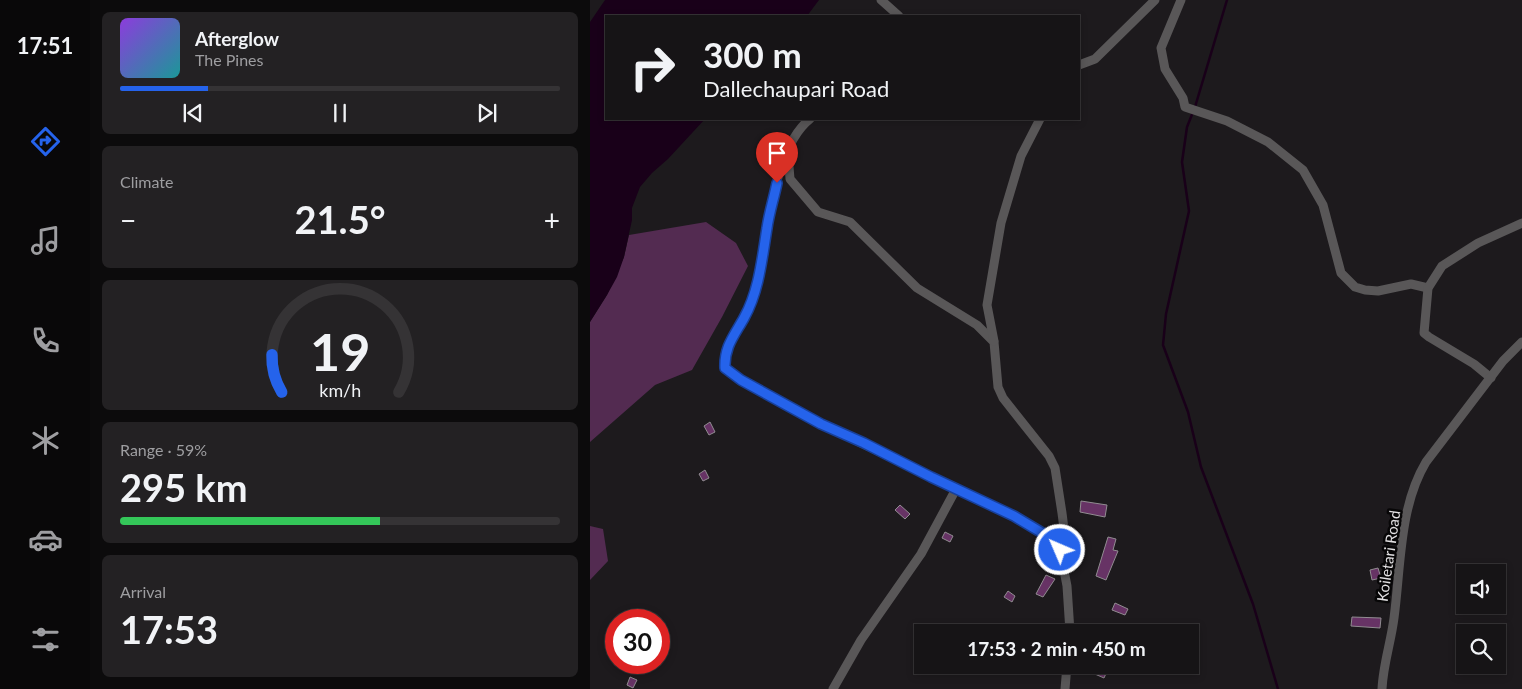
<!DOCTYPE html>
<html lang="en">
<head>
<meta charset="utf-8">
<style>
	body { margin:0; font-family:Lato,sans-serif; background:#232123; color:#f1f3f6; height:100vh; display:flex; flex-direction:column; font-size:19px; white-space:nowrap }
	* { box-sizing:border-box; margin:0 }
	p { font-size:16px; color:#9e9ea1 }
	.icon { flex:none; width:28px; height:28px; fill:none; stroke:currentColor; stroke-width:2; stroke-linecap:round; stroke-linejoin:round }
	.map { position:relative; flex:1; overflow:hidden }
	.sheet { display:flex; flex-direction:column; gap:12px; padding:12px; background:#0c0b0c; width:500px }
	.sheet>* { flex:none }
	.banner { position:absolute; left:15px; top:15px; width:475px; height:105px; border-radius:0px; box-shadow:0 2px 8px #0003,0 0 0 1px #353335; background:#161416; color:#f1f3f6; overflow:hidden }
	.controls { position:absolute; left:866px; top:564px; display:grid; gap:10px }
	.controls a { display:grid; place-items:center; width:50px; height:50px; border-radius:0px; background:#161416; box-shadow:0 2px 8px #0003,0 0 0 1px #353335; font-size:25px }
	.speed { position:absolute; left:15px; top:609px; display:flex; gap:10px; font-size:25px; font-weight:700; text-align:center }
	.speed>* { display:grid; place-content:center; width:65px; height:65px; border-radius:50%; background:#161416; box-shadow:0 2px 8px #0003,0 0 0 1px #353335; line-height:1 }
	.speed .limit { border:8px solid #d22; background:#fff; color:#111 }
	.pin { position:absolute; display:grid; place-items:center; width:42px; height:42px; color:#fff; margin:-51px -21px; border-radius:50% 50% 50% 0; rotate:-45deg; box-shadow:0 0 5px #0007 }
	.pin .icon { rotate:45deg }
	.me { position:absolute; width:55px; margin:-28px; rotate:315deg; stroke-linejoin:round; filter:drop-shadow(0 0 4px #0008) }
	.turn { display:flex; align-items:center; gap:18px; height:105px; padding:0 15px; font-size:22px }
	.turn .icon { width:65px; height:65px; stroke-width:2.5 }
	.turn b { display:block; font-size:35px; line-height:42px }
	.big { font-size:38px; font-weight:700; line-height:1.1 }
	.sheet .widget { flex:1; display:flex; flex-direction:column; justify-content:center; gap:8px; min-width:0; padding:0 18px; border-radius:8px; background:#232123 }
	.sheet .dial { align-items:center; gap:0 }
	.dial svg { height:130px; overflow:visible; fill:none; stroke:#353335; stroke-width:7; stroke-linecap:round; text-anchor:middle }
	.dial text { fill:#f1f3f6; stroke:none }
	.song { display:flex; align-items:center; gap:15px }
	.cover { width:60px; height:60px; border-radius:8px; background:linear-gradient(135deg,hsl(270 70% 55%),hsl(180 70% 35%)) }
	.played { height:5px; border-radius:2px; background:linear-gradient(90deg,#2563eb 20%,#353335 20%) }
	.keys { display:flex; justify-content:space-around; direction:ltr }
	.heat { display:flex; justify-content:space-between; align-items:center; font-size:28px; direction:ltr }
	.charge { height:8px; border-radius:4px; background:linear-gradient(90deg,#34c759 59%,#353335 0) }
	.trip { position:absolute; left:324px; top:624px; width:285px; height:50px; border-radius:0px; background:#161416; box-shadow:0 2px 8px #0003,0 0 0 1px #353335; font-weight:700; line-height:50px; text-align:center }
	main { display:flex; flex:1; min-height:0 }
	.tab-bar { display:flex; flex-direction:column; width:90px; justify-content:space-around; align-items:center; background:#090809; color:#9e9ea1 }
	.tab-bar .icon { width:35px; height:35px }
	.tab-bar .active { color:#2563eb }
	.tab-bar b { font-size:22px; color:#f1f3f6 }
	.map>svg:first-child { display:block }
	.green { fill:#532b51 }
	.water { fill:#190019 }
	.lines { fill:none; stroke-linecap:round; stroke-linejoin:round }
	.stream { stroke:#190019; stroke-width:2.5 }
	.building { fill:#673365; stroke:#918c91 }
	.street { stroke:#595758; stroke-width:9 }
	.route-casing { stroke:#184099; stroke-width:12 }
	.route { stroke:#2563eb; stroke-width:9 }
	.labels { text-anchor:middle; stroke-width:5; stroke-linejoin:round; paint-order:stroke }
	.street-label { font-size:15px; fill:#e3e1e3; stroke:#070607 }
</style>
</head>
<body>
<main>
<nav class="tab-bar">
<b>17:51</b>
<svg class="icon active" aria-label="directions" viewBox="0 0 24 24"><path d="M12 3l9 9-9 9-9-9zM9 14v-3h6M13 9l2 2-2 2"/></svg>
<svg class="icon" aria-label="music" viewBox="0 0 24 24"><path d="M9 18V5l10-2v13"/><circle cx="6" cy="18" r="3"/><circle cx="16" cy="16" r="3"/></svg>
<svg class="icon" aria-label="phone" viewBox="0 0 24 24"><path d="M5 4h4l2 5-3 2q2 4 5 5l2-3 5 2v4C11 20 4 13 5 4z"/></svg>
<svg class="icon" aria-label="climate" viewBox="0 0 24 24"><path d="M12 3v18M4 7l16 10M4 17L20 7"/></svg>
<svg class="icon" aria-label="car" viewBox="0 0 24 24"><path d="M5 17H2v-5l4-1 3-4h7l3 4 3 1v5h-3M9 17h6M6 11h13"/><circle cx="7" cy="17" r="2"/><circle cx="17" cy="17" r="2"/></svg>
<svg class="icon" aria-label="filters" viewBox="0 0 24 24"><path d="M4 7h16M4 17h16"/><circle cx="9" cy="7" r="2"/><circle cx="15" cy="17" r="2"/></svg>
</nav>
<section class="sheet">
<div class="widget">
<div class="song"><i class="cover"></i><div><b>Afterglow</b><p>The Pines</p></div></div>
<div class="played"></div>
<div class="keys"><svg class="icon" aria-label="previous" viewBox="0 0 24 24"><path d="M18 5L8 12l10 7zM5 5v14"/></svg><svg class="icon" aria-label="pause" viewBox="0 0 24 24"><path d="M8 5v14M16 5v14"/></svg><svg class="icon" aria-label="next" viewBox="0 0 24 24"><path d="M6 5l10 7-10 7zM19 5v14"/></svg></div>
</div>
<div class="widget"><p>Climate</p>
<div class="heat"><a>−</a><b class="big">21.5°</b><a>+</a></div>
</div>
<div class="widget dial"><svg viewBox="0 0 100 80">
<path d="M14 69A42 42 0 1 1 86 69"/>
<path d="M14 69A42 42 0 0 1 8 46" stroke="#2563eb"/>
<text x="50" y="56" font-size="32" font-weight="700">19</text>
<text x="50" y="72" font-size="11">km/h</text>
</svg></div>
<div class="widget"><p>Range · 59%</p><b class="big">295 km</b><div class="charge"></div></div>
<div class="widget"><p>Arrival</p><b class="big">17:53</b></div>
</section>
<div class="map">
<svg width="932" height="689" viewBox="0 0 932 689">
	<rect width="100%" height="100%" fill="#1d1a1d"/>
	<g class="green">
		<polygon points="116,222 146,243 158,266 132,317 102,370 65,385 0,442 0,322 17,295 34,257 39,235"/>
		<polygon points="0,526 13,529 18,561 0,580"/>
	</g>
	<polygon class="water" points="15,0 229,0 217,16 16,16 16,119 115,119 78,159 62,173 50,187 42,208 42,220 34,257 27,277 17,295 0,322 0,22"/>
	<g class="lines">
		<g class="stream">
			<polyline points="605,107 637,0"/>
			<polyline points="603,112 597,127 592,162 599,211 576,314 573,345 598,412 611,467 663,604 688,689"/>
		</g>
	</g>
	<g class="building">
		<polygon points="120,422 125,432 119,435 114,426"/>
		<polygon points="115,470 119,478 113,481 109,474"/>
		<polygon points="491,501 517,505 515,517 490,512"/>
		<polygon points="310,505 320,514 315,519 305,510"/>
		<polygon points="355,532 363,536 360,542 352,538"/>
		<polygon points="518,537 526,539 523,550 528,551 516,580 506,576"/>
		<polygon points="788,568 791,578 782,580 780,570"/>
		<polygon points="456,575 465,579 453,597 446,594"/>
		<polygon points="418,591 425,596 422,602 414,597"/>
		<polygon points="525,603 538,609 535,615 522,610"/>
		<polygon points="762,617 791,618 790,628 761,626"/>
		<polygon points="457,624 472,632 452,632"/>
		<polygon points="501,665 509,665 518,669 514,678 498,671"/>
		<polygon points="40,677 47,680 43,688 37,685"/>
	</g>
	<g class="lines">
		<g class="street">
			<polyline points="291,0 309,16"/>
			<polyline points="591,0 571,48 575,69 593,98 595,107 637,121 678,142 713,170 733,205 751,273 765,287 775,290 788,291 821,284 838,288"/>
			<polyline points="489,65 505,59 565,0"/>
			<path d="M 220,119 C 193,140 183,194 177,227 C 173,248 172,271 165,291 C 162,300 158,310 153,319 C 144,336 133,347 135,368 L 151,380 L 231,424 L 424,516 L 455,534 L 470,550"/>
			<polyline points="198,154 200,179 228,212 260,222 327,288 387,325 404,342 408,387 413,398 459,456 465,468 472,513 474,529 470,550 477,586 480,632"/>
			<polyline points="404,341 397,305 411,223 431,156 450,119"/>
			<polyline points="901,378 884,364 839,337 834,333 838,288 852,266 888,243 932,223"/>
			<polyline points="243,689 271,640 331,554 366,489"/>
			<polyline points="475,689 477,665"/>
			<path d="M 792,689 C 793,665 801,642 804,618 C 811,566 809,507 836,462 L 913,361 L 932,342"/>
		</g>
	</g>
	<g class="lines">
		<defs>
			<path id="route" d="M 187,183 C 184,198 179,213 177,228 C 172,259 169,291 154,318 C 144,336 134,347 135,368 L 151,380 L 231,424 L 274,443 L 341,477 L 424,516 L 454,534 L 470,550"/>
		</defs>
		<use href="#route" class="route-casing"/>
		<use href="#route" class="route"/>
	</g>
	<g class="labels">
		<g class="street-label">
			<text transform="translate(799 556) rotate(-82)" y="5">Koiletari Road</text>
		</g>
	</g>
</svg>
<div class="controls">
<a><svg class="icon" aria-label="sound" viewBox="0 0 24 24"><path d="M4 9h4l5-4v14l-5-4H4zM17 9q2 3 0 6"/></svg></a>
<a><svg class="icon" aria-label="search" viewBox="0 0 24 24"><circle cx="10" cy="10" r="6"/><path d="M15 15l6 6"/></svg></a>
</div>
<div class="speed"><div class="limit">30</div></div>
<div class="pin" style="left:187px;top:183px;background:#d93025"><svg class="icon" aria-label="arrive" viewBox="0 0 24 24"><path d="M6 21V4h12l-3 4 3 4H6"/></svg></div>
<svg class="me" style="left:470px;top:550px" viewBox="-20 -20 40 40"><circle r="17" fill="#2563eb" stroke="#fff" stroke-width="3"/><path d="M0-11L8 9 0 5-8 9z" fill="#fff"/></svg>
<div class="trip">17:53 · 2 min · 450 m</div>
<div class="banner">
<div class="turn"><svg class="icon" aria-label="right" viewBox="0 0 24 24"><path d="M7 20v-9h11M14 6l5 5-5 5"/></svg><div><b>300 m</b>Dallechaupari Road</div></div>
</div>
</div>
</main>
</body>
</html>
